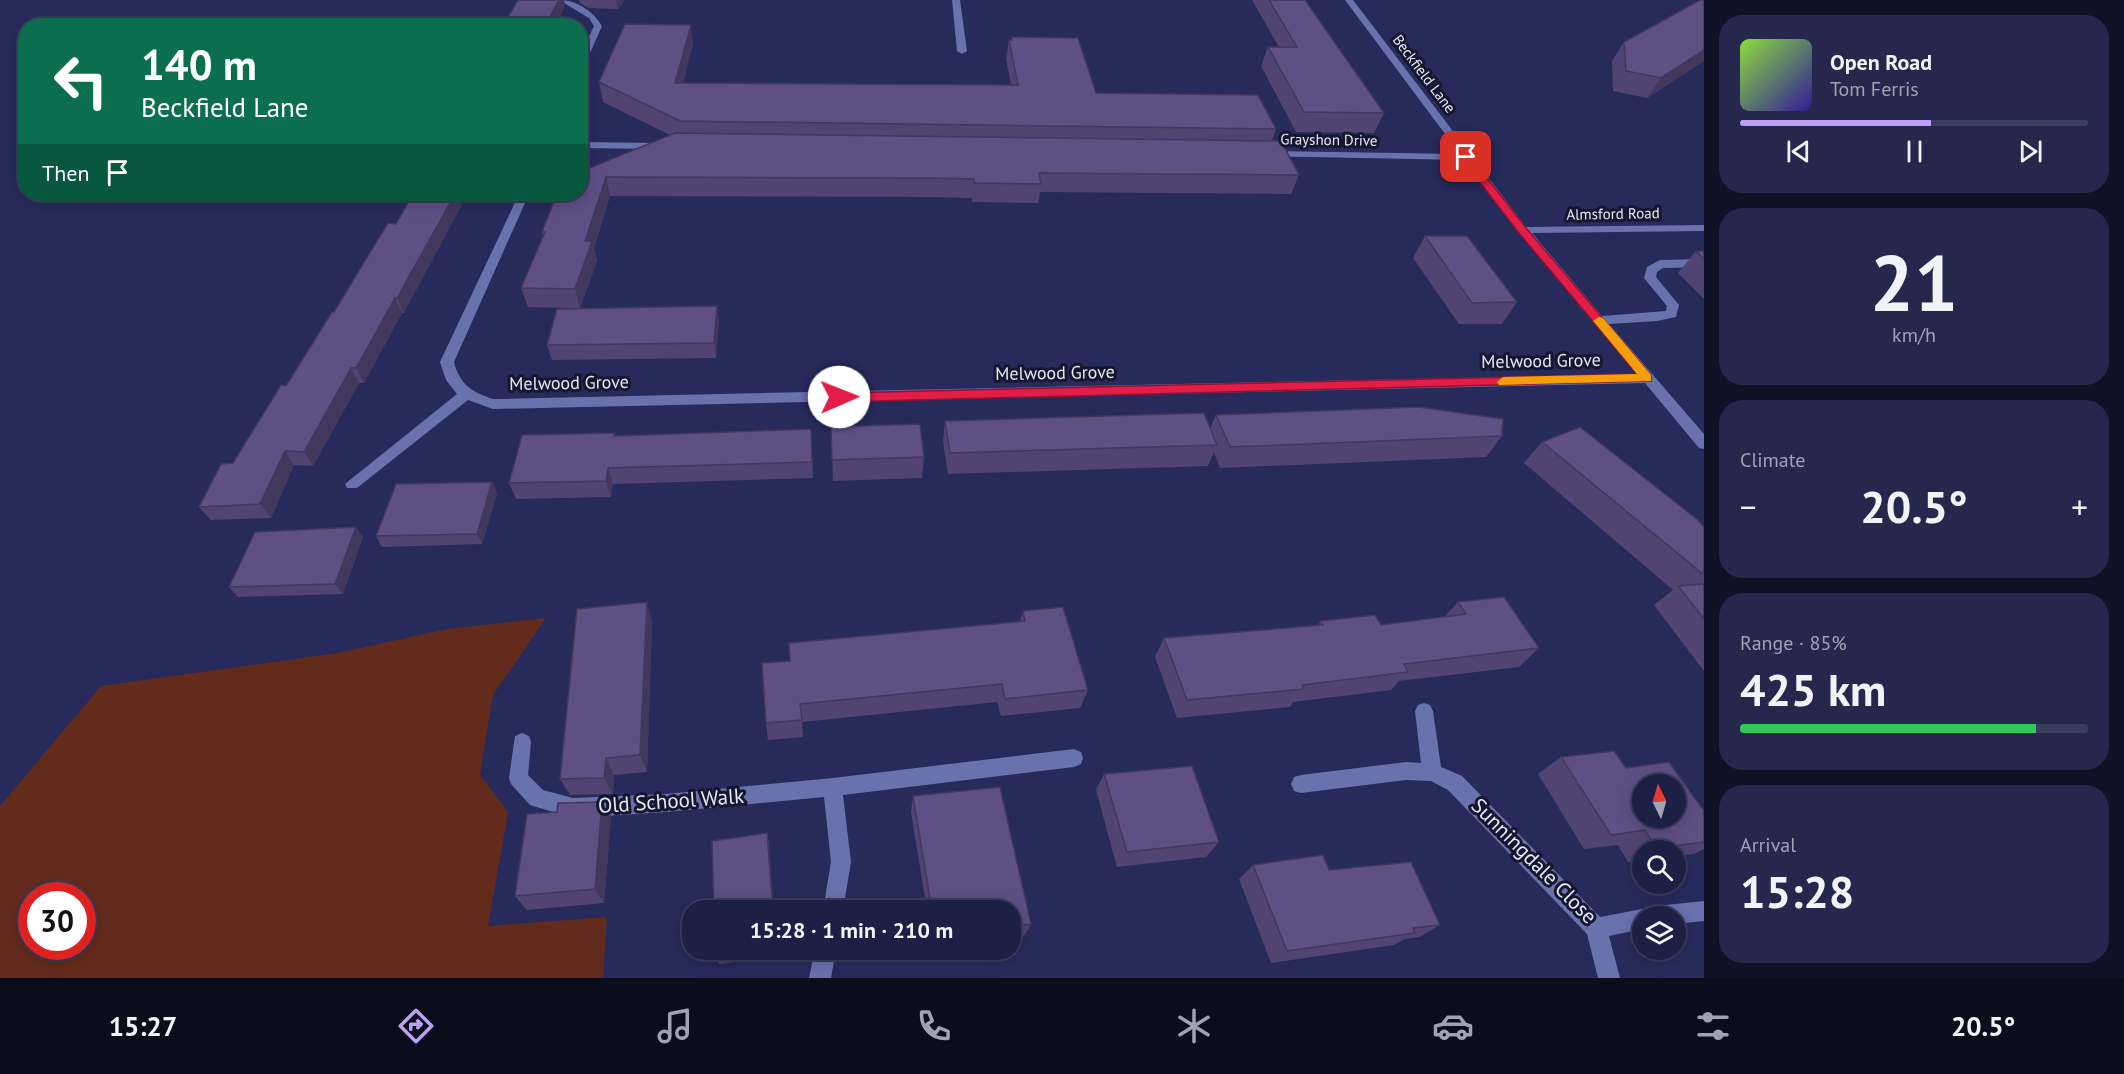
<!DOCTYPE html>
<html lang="en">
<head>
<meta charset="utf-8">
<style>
	body { margin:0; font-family:"PT Sans",sans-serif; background:#25284c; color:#f1f3f6; height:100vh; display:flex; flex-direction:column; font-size:22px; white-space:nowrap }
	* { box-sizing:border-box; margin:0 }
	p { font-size:20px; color:#a0a3b3 }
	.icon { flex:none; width:33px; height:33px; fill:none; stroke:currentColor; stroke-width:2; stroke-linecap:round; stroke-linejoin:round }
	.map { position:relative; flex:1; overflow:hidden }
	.details { display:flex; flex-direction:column; gap:15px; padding:15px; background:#0f1226; width:420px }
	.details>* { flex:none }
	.banner { position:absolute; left:18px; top:18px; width:570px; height:183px; border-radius:24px; box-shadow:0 3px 15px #0003,0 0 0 2px #3a3e5e; background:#0b6e4f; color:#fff; overflow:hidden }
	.needle { width:39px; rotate:355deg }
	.controls { position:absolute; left:1632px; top:774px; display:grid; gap:12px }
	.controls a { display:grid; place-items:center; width:54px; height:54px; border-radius:50%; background:#1c2045; box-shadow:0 3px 15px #0003,0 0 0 2px #3a3e5e; font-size:30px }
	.speed { position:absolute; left:18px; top:882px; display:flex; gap:12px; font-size:30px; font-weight:700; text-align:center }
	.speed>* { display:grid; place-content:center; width:78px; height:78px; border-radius:50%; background:#1c2045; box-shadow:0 3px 15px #0003,0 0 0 2px #3a3e5e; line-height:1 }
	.speed .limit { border:9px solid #d22; background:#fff; color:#111 }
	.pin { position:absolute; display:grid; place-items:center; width:51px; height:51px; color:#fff; margin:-26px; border-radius:12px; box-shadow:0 3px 9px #0006 }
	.me { position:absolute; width:66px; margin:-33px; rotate:89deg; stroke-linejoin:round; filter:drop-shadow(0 0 4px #0008) }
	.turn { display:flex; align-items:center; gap:21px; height:126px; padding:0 24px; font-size:27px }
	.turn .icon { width:78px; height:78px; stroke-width:2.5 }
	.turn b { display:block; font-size:42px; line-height:51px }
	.then { display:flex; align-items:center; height:57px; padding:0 24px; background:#0003; gap:12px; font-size:22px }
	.big { font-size:45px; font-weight:700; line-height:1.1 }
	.details .card { flex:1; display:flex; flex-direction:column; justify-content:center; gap:9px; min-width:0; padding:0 21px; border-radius:24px; background:#25284c }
	.details .dial { align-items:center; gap:0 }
	.dial b { font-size:78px; line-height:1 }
	.song { display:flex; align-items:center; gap:18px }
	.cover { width:72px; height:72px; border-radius:9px; background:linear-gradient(135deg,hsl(90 70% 55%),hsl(250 70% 35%)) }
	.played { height:6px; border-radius:3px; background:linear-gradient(90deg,#bca0f2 55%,#3a3e5e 55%) }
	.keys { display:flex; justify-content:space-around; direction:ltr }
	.heat { display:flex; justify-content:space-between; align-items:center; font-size:33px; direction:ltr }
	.charge { height:9px; border-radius:4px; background:linear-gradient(90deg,#34c759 85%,#3a3e5e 0) }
	.trip { position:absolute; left:682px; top:900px; width:339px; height:60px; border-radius:24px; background:#1c2045; box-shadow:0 3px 15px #0003,0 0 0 2px #3a3e5e; font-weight:700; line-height:60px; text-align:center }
	.dock { display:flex; height:96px; justify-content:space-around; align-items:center; background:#0b0d1c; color:#a0a3b3 }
	.dock .icon { width:42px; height:42px }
	.dock .current { color:#bca0f2 }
	.dock b { font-size:27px; color:#f1f3f6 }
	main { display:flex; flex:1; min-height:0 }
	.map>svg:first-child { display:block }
	.green { fill:#632b1c; fill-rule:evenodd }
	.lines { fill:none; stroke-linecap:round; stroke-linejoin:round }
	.minor { fill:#6972ad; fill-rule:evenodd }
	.wall { fill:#514472 }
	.shaded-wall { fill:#42375d }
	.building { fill:#5e4f85; stroke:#42375d; stroke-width:1.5; fill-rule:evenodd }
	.route { fill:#e11d48; stroke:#92132f; stroke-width:1.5 }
	.slow { fill:#f59e0b }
	.labels { text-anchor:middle; stroke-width:6; stroke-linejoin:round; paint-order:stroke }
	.far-street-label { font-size:15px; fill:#e5e9fc; stroke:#14172d }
	.street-label { font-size:18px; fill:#e5e9fc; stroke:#14172d }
	.near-street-label { font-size:21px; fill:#e5e9fc; stroke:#14172d }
</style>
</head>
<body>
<main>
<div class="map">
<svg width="1704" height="978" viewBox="0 0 1704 978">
	<rect width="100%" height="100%" fill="#262b5c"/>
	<path class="green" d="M 546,618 L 493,695 L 480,775 L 508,812 L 488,926 L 607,917 L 603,978 L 0,978 L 0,806 L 101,686 L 338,653 L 447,629 ZM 32,896 L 82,896 L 82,946 L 32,946 Z"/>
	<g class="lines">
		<g class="minor">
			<path d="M 559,0 C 577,0 593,11 602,26 L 583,69 L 580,70 L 580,56 L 594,26 L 589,18 Z"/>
			<polygon points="952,0 960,0 967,51 962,54 957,51"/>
			<path d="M 1345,0 L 1353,0 L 1526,227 L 1704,225 L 1704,231 L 1532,233 L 1602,316 L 1666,311 L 1667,306 L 1644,278 L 1647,267 L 1660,260 L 1704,259 L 1704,267 L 1663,268 L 1657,272 L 1656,277 L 1679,305 L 1676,317 L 1657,321 L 1609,324 L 1704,434 L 1704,449 L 1699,448 L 1645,383 L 493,409 L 468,400 L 357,488 L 347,488 L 345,484 L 457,394 L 446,380 L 440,362 L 519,194 L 529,194 L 454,362 C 460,385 472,392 493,399 L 1637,374 L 1519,232 L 1465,160 L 1263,156 L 1263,152 L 1267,151 L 1460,154 Z"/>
			<polygon points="580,142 661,143 666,146 661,149 580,148"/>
			<polygon points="1424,703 1430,705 1433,711 1441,767 1462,776 1600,917 1642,909 1648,911 1656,906 1704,901 1704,921 1676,924 1676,916 1642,916 1642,929 1609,936 1620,978 1598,978 1587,934 1448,790 1431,781 1406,780 1301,793 1294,791 1291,784 1294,777 1301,775 1406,762 1421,763 1415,711 1418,705"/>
			<polygon points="522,733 529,736 531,742 528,775 543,790 573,798 666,794 833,778 1074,749 1081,752 1083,758 1081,764 1074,767 843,795 851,862 843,910 823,910 831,862 824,797 666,812 573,818 530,805 511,784 509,778 515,736"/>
			<polygon points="815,950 836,950 831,978 809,978"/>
		</g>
	</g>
	<g class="wall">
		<polygon points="579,0 625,0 618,9 589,8 580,3"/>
		<polygon points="1252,0 1305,0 1384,113 1374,133 1296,132 1261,66 1268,47 1279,47"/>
		<polygon points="1704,0 1704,61 1647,98 1613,91 1612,61 1624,42"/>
		<polygon points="1012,37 1096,93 1276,129 1272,141 1299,175 1291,194 1040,192 1038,203 972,202 972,198 925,197 610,196 594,248 597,261 580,308 719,321 716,358 552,360 547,345 577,308 528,307 521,288 543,236 542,232 557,194 670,135 603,102 599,82 693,44 683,83 1011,85 1006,59 1009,40 1011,40"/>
		<polygon points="396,224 404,313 402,313 364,383 359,383 313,466 294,465 271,518 211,520 199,507 233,463 286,386 334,312"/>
		<polygon points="1425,236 1517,302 1502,324 1459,324 1413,258"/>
		<polygon points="1696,251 1704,251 1704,299 1678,273"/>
		<polygon points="1216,415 1502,436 1486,457 1220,468 1214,452 1208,466 948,474 943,442 945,421 1210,429"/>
		<polygon points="831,427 924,457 922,478 833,481"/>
		<polygon points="811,429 813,478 613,484 611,497 516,499 509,483 616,436"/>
		<polygon points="1542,442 1704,575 1704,671 1654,605 1673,590 1524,463"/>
		<polygon points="492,482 497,493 482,544 382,547 376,536"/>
		<polygon points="363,537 343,594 238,597 229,587"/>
		<polygon points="647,602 652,622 647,772 614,775 613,794 570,795 560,779"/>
		<polygon points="1458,602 1539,648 1519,667 1399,681 1391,690 1293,702 1290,707 1177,718 1155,657 1164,638 1318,625 1321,621 1381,625 1444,617"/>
		<polygon points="1023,611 1088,690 1080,708 1001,716 997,702 802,722 803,737 768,740 766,723 790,661 1020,621"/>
		<polygon points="1561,757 1626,768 1704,811 1704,849 1694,854 1676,856 1676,850 1642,850 1642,861 1628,862 1618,845 1584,849 1538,774"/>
		<polygon points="1104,774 1219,842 1206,857 1117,867 1096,790"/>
		<polygon points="913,796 1031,924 1024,936 1011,938 1011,910 927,910 911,812"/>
		<polygon points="611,818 604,903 527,910 515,896"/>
		<polygon points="1253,865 1329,870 1440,925 1419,937 1405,939 1394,945 1271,963 1239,879"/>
		<polygon points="777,950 778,956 719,964 716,958"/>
	</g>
	<g class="shaded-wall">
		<polygon points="559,0 564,0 565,6 555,26 545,26"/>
		<polygon points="616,0 625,0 618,9"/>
		<polygon points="691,25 693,44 678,103 675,83"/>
		<polygon points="1704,50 1704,61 1647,98 1661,78"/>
		<polygon points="606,177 610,196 594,248 597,261 580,308 575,289 585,241"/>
		<polygon points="455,194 468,194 404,313 397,298"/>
		<polygon points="395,298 402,313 364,383 356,368"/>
		<polygon points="717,306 719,321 716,358 714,343"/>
		<polygon points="351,368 359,383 313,466 304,452"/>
		<polygon points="285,451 294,465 271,518 260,504"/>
		<polygon points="608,468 613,484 611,497 606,481"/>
		<polygon points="492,482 497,493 482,544 477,534"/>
		<polygon points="356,527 363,537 343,594 335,584"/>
		<polygon points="647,602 652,622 647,772 640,755"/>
		<polygon points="606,758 614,775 613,794 604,778"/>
		<polygon points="602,802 611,818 604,903 595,889"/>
		<polygon points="767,833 769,841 774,910 773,910"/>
	</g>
	<g class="building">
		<polygon points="518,0 559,0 545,26 503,26"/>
		<polygon points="1269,0 1305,0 1384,113 1304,112 1268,47 1297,47"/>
		<polygon points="1700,0 1704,0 1704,50 1661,78 1626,71 1624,42"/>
		<polygon points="625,24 691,25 675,83 1018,85 1009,40 1012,40 1012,37 1078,38 1096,93 1258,95 1276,129 680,121 599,82"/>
		<polygon points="675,133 1281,141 1299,175 1039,173 1041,184 974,183 974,179 926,178 606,177 585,241 592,241 575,289 521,288 545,232 542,232 557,194 580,194 580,172"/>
		<polygon points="413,194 455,194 397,298 395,298 356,368 351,368 304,452 285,451 260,504 199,507 221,464 233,463 281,385 286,386 332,312 334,312 388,223 396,224"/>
		<polygon points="1425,236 1467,236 1517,302 1472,303"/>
		<polygon points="1696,251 1704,251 1704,259"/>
		<polygon points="717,306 714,343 547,345 557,309"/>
		<polygon points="1419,407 1503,419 1502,436 1230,447 1216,415"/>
		<polygon points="1204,413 1217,445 950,453 945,421"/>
		<polygon points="920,424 924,457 832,460 831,427"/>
		<polygon points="1580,427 1698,520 1704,527 1704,575 1542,442"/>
		<polygon points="811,429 812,462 608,468 606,481 509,483 522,435 615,433 614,436"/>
		<polygon points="492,482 477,534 376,536 396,484"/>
		<polygon points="356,527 335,584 229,587 255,532"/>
		<polygon points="1704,584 1704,619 1678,586"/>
		<polygon points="1504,597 1539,648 1404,664 1408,672 1302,685 1304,689 1187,700 1164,638 1323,625 1321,621 1375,615 1381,625 1466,614 1458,602"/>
		<polygon points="647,602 640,755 606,758 604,778 560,779 577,609"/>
		<polygon points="1063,607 1088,690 1005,699 1002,684 800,704 802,720 766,723 762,663 790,661 789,643 1025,621 1023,611"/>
		<path d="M 1614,751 L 1626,768 L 1669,762 L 1704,811 L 1704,842 L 1656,848 L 1645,830 L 1611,835 L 1561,757 ZM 1642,784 L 1676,784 L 1676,818 L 1642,818 Z"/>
		<polygon points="1192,766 1219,842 1127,852 1104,774"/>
		<polygon points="1000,787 1031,924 1011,926 1011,910 932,910 913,796"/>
		<polygon points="602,802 595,889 515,896 527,814 557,812 558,803"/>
		<polygon points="767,833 773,910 714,910 712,841"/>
		<polygon points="1323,855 1329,870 1411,862 1440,925 1413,928 1415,933 1287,951 1253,865"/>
		<polygon points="716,950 777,950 716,958"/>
	</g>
	<polygon class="route" points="1462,155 1469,155 1526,228 1651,375 1651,381 839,402 833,397 839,393 1637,374 1519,233 1462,159"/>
	<polygon class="slow" points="1599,317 1603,318 1651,375 1651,381 1499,385 1497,382 1503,377 1637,374 1595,323 1593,321"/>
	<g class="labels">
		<g class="far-street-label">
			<text transform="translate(1424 74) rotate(53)" y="5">Beckfield Lane</text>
			<text transform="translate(1329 140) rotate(1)" y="5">Grayshon Drive</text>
			<text transform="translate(1613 214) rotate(-1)" y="5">Almsford Road</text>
		</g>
		<g class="street-label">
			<text transform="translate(1541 361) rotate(-1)" y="6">Melwood Grove</text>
			<text transform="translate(1055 373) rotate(-1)" y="6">Melwood Grove</text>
			<text transform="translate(569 383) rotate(-1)" y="6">Melwood Grove</text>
		</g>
		<g class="near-street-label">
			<text transform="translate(671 801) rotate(-4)" y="7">Old School Walk</text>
			<text transform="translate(1534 861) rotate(45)" y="7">Sunningdale Close</text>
		</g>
	</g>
</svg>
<div class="controls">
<a><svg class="needle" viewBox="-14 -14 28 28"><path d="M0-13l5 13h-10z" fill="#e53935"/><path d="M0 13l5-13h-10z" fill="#a0a3b3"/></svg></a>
<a><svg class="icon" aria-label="search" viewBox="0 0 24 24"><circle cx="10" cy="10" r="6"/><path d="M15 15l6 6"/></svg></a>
<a><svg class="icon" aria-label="layers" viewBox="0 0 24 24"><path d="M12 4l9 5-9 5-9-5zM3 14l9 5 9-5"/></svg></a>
</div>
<div class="speed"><div class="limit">30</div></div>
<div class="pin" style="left:1466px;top:157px;background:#d93025"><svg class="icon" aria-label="arrive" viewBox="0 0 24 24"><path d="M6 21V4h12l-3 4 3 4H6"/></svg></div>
<svg class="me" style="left:839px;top:397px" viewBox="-20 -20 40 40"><circle r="19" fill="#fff"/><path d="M0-13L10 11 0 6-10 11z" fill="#e11d48"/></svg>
<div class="trip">15:28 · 1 min · 210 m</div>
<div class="banner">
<div class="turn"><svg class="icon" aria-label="left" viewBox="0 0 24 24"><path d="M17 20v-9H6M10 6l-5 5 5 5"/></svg><div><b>140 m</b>Beckfield Lane</div></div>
<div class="then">Then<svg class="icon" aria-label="arrive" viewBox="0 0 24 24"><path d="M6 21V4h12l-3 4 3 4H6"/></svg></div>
</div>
</div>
<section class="details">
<div class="card">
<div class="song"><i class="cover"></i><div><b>Open Road</b><p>Tom Ferris</p></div></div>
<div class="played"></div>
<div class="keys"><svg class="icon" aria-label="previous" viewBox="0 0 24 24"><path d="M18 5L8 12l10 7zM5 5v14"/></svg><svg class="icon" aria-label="pause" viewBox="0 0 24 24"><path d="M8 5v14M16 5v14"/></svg><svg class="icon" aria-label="next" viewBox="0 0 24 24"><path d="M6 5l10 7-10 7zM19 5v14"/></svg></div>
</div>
<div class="card dial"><b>21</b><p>km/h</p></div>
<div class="card"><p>Climate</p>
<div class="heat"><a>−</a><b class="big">20.5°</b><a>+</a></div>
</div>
<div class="card"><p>Range · 85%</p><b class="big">425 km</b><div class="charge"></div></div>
<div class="card"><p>Arrival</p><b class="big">15:28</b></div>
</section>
</main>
<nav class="dock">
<b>15:27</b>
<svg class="icon current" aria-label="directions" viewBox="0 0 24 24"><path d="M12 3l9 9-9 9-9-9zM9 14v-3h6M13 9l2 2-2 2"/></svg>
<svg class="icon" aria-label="music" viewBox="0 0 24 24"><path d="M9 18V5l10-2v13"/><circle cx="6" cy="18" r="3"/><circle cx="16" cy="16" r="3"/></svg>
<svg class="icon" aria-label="phone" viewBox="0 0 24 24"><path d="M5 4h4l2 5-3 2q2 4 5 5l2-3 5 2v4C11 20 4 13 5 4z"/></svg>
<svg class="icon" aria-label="climate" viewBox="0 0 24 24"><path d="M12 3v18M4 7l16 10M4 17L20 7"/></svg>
<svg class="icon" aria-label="car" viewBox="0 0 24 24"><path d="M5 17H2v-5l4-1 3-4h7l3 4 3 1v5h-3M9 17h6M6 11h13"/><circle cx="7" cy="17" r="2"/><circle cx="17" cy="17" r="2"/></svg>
<svg class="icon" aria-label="filters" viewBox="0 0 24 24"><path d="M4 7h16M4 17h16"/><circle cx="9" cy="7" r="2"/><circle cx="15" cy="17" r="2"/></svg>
<b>20.5°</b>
</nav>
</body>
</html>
